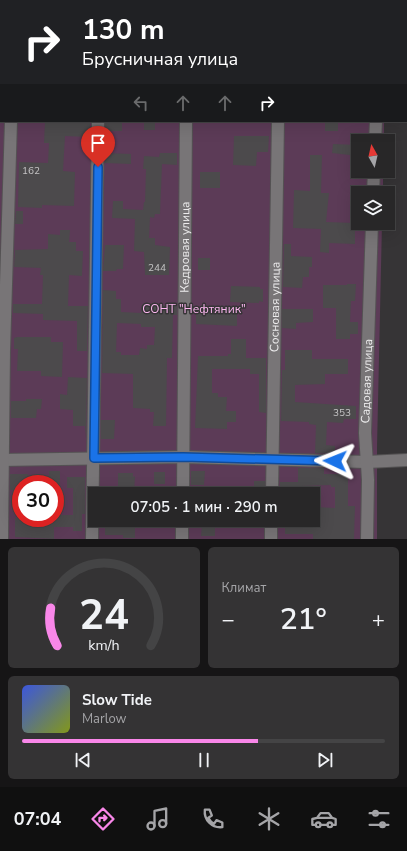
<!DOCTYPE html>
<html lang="ru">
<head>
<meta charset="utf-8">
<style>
	body { margin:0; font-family:"Nunito Sans",sans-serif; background:#343334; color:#f1f3f6; height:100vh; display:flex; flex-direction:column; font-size:15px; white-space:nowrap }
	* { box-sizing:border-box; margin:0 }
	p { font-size:13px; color:#a5a5a8 }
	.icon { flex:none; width:22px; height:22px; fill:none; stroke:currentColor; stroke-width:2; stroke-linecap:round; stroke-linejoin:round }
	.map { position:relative; height:539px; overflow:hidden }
	.sheet { display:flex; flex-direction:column; gap:8px; padding:8px; background:#161516; flex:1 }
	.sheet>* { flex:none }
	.top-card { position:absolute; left:0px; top:0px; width:407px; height:122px; box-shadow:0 4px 16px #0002,0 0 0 1px #444445; background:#202124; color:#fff; overflow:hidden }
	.needle { width:26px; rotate:352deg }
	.controls { position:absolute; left:351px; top:134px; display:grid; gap:8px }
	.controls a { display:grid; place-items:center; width:44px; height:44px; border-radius:0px; background:#282728; box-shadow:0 4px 16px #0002,0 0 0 1px #444445; font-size:20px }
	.speed { position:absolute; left:12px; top:475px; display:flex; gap:8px; font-size:20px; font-weight:700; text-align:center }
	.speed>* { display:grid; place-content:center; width:52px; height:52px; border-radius:50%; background:#282728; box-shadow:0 4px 16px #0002,0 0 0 1px #444445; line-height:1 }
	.speed .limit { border:6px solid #d22; background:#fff; color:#111 }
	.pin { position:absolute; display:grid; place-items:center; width:34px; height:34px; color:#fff; margin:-41px -17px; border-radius:50% 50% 50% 0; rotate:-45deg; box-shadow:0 0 4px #0007 }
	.pin .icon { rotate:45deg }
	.me { position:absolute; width:44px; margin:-22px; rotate:272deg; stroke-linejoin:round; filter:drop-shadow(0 0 3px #0008) }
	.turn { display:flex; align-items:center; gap:14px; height:84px; padding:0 16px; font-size:18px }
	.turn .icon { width:52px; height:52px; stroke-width:2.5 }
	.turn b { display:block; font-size:28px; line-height:34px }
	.lanes { display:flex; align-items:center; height:38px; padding:0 16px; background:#0003; justify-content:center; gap:20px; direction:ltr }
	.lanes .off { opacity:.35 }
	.big { font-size:30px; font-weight:600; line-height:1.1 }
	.sheet .card { flex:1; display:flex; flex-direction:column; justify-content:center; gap:6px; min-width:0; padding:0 14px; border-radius:6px; background:#343334 }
	.sheet .dial { align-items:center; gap:0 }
	.dial svg { height:104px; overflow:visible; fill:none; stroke:#444445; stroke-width:7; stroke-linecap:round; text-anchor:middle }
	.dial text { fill:#f1f3f6; stroke:none }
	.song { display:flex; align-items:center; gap:12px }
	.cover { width:48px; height:48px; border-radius:6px; background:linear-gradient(135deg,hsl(230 70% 55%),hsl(70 70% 35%)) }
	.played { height:4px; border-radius:2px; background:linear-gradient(90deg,#f987e9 65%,#444445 65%) }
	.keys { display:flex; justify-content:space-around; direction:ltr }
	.heat { display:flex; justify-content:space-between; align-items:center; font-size:22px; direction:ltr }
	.sheet .tiles { flex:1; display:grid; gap:8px; grid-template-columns:1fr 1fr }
	.card:last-child { grid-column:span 2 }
	.trip { position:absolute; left:88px; top:487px; width:232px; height:40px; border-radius:0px; background:#282728; box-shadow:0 4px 16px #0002,0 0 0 1px #444445; font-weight:600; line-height:40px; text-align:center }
	.tabs { display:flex; height:64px; justify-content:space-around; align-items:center; background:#101010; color:#a5a5a8 }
	.tabs .icon { width:28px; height:28px }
	.tabs .current { color:#f987e9 }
	.tabs b { font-size:18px; color:#f1f3f6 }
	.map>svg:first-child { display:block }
	.green { fill:#5c3b57; fill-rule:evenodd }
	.building { fill:#4c4a4c; fill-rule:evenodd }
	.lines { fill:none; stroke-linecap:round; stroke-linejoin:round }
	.minor-casing { stroke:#545253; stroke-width:14 }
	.minor { stroke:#787577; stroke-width:12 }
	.route-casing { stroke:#114b97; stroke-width:10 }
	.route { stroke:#1a73e8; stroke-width:7 }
	.labels { text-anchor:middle; stroke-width:3; stroke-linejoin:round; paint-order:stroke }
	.number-label { font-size:10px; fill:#c5c4c5 }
	.street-label { font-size:12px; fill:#edeced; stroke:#363436 }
	.park-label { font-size:12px; fill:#fbb7ef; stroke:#363436 }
</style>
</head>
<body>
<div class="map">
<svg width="407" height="539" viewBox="0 0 407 539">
	<rect width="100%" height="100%" fill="#363436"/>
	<path class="green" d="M 0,0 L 387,0 L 1,1 L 1,121 L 384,121 L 384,141 L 358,141 L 358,171 L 383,171 L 383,193 L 358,193 L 358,223 L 382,223 L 377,448 L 377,539 L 0,539 ZM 21,484 L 55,484 L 55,518 L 21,518 ZM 95,494 L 313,494 L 313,520 L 95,520 Z"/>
	<g class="building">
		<polygon points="45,121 90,121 90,132 88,132 88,137 65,136 63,171 75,172 74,206 42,205 42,208 18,207 19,162 48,163 49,143 44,143"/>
		<rect x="105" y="121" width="17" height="10"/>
		<rect x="144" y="121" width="11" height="9"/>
		<rect x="325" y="121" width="13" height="10"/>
		<polygon points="234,136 269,136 268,152 257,152 256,166 233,165"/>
		<polygon points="333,144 358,145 358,156 332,153"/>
		<polygon points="105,153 131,154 131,164 105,163"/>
		<polygon points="160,153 177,153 177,165 162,164 160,214 155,214 154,218 150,217 149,238 155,238 155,245 170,247 169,275 145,275 144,252 134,251 135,219 112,218 113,201 123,201 123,209 143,210 144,202 145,202 146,169 143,169 144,156 159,157"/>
		<polygon points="310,155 322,155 321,193 329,193 326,222 355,223 355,244 329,243 329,253 320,252 321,229 293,228 294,190 310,191"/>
		<rect x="200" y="172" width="20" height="16"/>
		<polygon points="16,211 23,211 23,224 15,224"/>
		<polygon points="60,230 70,230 69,242 76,242 76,251 83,251 82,276 69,275 68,306 88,306 87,351 77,351 77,321 43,320 43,314 13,313 13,304 42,304 43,275 40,275 41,268 14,267 15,250 48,249 48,234 60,235"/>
		<polygon points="284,244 291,244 291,256 312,257 312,267 309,267 309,277 303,277 302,288 283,287"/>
		<polygon points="105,245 124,245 123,269 117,269 116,271 103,271"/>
		<rect x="198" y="258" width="12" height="12"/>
		<polygon points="347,284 356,284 355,301 351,301 350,322 358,322 358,334 350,334 350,339 336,339 336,308 323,308 323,285 347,285"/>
		<polygon points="231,286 260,287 260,289 263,289 263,302 259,301 259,303 230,302"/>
		<path d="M 103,290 L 116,291 L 116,299 L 121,299 L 121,312 L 141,313 L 142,305 L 177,306 L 177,315 L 173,315 L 172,358 L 167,358 L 166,426 L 153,426 L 154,412 L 150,412 L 150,409 L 133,408 L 133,374 L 102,373 ZM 117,323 L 141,324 L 141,327 L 155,327 L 154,345 L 147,345 L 147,349 L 140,348 L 139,355 L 121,355 L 121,352 L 116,352 Z"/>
		<polygon points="282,309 313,309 313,322 296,323 296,329 282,328"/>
		<polygon points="196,310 237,311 237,326 196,324"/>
		<polygon points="17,337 51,337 51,342 63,342 62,377 41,376 41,371 17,371 18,349 14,349 14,338"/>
		<polygon points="231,339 246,339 246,358 266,358 266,413 259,412 259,374 250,374 250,369 212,369 212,393 218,393 218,397 227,397 226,411 236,411 236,422 227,422 227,429 195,428 198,356 228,356 228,354 231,354"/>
		<polygon points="285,350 312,350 312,359 348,359 348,374 325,374 325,384 295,385 295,402 356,406 356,419 344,419 343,423 327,422 326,445 335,446 335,454 315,453 316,425 309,424 309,422 281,421 282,370 285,370"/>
		<polygon points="68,377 87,378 86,438 85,426 73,426 73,410 60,409 60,394 67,395"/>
		<polygon points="26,399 42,399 41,409 37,409 36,418 11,418 11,401 26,401"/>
		<polygon points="101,420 115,420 114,439 101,439"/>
		<polygon points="298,468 324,468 324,474 348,474 348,506 355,506 354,539 313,539 313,534 285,534 285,520 313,520 313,518 316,518 316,507 335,508 335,487 331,487 331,485 302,486 302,494 280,494 280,482 298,482"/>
		<rect x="49" y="471" width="11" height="13"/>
		<polygon points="191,471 205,471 204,485 191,485"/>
		<rect x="154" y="472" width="11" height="12"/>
		<polygon points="118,473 133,473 133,477 135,476 134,494 118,494"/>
		<polygon points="10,474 28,474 28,484 21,484 21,490 10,490"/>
		<polygon points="67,477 85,477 85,514 82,514 82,531 73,531 73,527 54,527 54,539 15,537 15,518 55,518 55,515 73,515 73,488 67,488"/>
		<rect x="254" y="481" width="11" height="13"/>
		<polygon points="109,520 135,520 135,538 123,538 123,535 105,535 105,523 109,523"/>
		<polygon points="202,525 215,525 215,536 201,536"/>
	</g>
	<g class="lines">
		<defs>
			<g id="minor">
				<polyline points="99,0 99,1"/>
				<polyline points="14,1 14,0"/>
				<polyline points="188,1 188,0"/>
				<polyline points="279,1 279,0"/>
				<polyline points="381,1 381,0"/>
				<polyline points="375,141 376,121"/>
				<polyline points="373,193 374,171"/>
				<polyline points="0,460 183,457 367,462 407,460"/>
				<path id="s1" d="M 183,494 L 186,121"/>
				<path id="s2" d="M 272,494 L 278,121"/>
				<polyline points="2,539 4,350 11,121"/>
				<polyline points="92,539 98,121"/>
				<polyline points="182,539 182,520"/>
				<polyline points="271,539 271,520"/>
				<path id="s3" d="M 367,539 L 368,480 L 365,433 L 372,223"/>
			</g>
		</defs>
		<use href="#minor" class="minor-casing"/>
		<use href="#minor" class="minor"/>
	</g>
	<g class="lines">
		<defs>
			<polyline id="route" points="98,167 94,458 183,457 335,461"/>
		</defs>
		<use href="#route" class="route-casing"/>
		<use href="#route" class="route"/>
	</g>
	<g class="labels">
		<g class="number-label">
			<text x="31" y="174">162</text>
			<text x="157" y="271">244</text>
			<text x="342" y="416">353</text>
		</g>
		<g class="street-label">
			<text dy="4" stroke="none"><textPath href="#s1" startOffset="247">Кедровая улица</textPath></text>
			<text dy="4" stroke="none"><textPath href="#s2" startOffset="187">Сосновая улица</textPath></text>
			<text dy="4" stroke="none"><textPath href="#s3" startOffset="158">Садовая улица</textPath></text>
		</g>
		<g class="park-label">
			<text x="194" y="313">СОНТ "Нефтяник"</text>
		</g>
	</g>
</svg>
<div class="controls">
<a><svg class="needle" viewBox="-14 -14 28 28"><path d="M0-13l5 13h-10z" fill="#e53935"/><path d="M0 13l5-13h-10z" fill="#a5a5a8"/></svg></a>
<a><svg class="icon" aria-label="layers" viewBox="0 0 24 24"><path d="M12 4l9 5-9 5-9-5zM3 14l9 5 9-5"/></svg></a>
</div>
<div class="speed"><div class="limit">30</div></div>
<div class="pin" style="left:98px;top:167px;background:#d93025"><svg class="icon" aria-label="arrive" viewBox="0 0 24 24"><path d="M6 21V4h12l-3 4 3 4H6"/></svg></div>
<svg class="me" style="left:335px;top:461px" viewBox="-20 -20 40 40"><path d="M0-17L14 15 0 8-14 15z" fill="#1a73e8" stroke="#fff" stroke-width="4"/></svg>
<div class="trip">07:05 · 1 мин · 290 m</div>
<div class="top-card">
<div class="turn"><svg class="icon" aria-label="right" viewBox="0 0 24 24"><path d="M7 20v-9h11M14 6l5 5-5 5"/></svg><div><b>130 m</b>Брусничная улица</div></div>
<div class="lanes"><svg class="icon off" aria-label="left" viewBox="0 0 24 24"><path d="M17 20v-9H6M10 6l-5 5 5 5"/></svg><svg class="icon off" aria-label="ahead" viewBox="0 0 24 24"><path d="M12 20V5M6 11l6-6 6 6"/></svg><svg class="icon off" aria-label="ahead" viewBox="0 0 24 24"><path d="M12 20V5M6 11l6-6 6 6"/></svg><svg class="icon" aria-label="right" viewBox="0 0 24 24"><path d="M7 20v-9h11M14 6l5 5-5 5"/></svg></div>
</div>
</div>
<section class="sheet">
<div class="tiles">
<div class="card dial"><svg viewBox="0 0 100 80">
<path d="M14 69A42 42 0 1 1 86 69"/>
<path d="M14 69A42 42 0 0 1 9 40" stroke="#f987e9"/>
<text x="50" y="56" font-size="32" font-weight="700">24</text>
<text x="50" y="72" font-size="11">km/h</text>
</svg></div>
<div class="card"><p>Климат</p>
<div class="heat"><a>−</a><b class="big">21°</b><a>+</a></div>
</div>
<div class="card">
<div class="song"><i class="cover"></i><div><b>Slow Tide</b><p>Marlow</p></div></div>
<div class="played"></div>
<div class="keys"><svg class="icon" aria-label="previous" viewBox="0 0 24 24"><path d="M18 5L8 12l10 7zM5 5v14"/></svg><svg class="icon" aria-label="pause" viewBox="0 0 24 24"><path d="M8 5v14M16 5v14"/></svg><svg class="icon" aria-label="next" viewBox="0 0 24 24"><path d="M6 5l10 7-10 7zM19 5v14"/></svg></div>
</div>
</div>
</section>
<nav class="tabs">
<b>07:04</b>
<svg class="icon current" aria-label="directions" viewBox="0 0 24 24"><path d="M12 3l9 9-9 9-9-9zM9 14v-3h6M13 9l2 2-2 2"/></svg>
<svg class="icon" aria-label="music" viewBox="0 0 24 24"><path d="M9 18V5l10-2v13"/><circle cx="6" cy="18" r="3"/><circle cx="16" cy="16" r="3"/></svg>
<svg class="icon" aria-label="phone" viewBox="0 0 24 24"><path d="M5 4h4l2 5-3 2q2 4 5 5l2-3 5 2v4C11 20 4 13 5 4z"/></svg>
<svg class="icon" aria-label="climate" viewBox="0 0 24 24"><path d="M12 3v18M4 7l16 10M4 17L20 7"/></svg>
<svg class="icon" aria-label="car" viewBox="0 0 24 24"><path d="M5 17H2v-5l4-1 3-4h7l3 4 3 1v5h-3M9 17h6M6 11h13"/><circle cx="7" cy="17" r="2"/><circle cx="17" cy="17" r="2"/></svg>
<svg class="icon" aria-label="filters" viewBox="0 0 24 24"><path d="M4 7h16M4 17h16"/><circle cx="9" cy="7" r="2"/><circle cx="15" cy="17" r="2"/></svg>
</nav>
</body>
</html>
